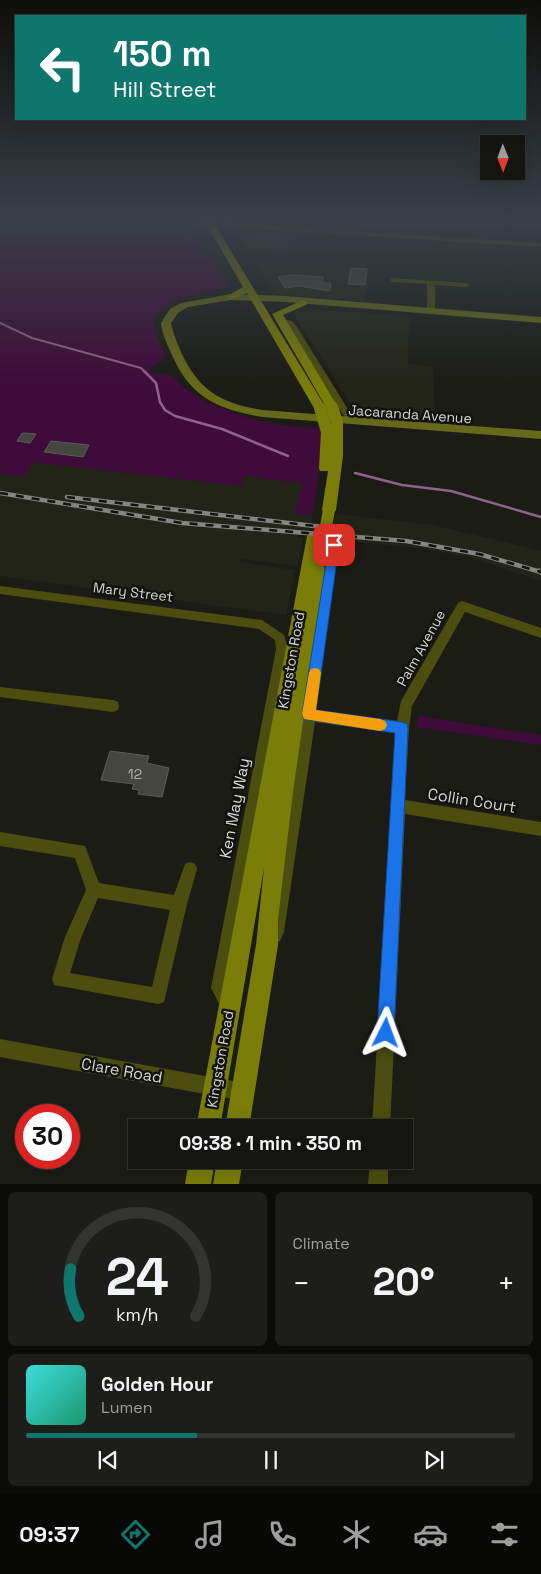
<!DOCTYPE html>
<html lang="en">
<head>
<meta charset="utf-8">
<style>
	body { margin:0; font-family:"Space Grotesk",sans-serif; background:#1d1e19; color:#f1f3f6; height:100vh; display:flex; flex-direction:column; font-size:19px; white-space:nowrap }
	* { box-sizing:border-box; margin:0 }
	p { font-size:16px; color:#9d9f9f }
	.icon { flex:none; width:28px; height:28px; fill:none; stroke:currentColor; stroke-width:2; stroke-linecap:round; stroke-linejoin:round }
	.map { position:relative; height:1184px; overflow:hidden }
	.sheet { display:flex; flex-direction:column; gap:8px; padding:8px; background:#0b0c09; flex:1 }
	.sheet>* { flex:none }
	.guide { position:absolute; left:15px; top:15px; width:511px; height:105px; border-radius:0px; box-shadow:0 5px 20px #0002,0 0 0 1px #333430; background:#0f766e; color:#fff; overflow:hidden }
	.needle { width:32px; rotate:179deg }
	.fabs { position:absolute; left:480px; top:135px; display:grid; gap:10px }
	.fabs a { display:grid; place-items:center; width:45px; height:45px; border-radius:0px; background:#141510; box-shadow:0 5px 20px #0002,0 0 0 1px #333430; font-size:25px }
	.speed { position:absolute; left:15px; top:1104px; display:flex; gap:10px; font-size:25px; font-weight:700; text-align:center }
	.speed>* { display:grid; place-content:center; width:65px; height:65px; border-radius:50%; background:#141510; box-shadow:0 5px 20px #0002,0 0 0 1px #333430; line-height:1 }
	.speed .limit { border:8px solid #d22; background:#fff; color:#111 }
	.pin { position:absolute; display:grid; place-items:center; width:42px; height:42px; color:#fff; margin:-21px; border-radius:10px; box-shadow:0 2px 8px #0006 }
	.me { position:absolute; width:55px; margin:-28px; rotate:3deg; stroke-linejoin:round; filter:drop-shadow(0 0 4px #0008) }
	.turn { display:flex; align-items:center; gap:18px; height:105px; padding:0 15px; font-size:22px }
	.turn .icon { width:65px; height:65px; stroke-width:2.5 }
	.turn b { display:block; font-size:35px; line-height:42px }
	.big { font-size:38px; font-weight:700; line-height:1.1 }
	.sheet .tile { flex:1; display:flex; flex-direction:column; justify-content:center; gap:8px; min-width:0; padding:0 18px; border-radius:8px; background:#1d1e19 }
	.sheet .dial { align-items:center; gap:0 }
	.dial svg { height:130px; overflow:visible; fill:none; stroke:#333430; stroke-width:7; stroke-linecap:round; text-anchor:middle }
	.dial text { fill:#f1f3f6; stroke:none }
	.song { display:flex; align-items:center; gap:15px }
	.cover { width:60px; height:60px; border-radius:8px; background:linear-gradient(135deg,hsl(180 70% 55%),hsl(160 70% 35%)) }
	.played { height:5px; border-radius:2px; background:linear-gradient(90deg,#0f766e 35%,#333430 35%) }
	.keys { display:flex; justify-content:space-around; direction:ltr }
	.heat { display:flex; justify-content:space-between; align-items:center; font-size:28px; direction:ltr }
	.sheet .tiles { flex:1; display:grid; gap:8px; grid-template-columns:1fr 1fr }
	.tile:last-child { grid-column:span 2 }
	.trip { position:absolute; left:128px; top:1119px; width:285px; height:50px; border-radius:0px; background:#141510; box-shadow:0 5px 20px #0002,0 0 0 1px #333430; font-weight:700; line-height:50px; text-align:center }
	.menu { display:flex; height:80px; justify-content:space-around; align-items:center; background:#080806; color:#9d9f9f }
	.menu .icon { width:35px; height:35px }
	.menu .current { color:#0f766e }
	.menu b { font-size:22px; color:#f1f3f6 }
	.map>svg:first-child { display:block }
	.built { fill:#232418 }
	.green { fill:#3f0b3b }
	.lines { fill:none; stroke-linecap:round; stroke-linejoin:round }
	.stream-far1 { stroke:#91628b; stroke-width:2 }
	.stream { stroke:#91628b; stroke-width:2.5 }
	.building { fill:#454640; stroke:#5b5c55 }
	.street { fill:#4b4e0e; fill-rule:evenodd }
	.secondary { fill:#656919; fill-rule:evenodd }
	.primary { fill:#7a7e08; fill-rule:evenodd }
	.rail-far1-casing { stroke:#858681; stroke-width:4.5 }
	.rail-casing { stroke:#858681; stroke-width:5.5 }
	.rail-far1 { stroke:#12130e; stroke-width:2.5; stroke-dasharray:8; stroke-linecap:butt }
	.rail { stroke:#12130e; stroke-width:4; stroke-dasharray:11; stroke-linecap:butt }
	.primary-bridge { stroke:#7a7e08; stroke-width:12 }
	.route { fill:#1a73e8; stroke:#114b97 }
	.slow { fill:#f59e0b }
	.labels { text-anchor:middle; stroke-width:5; stroke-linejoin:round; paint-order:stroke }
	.street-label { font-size:14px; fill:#d6d7d3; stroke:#12130e }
	.near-number-label { font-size:14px; fill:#b2b3ae }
	.near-street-label { font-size:16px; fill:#d6d7d3; stroke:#12130e }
</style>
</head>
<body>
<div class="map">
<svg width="541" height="1184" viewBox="0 0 541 1184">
	<rect width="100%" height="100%" fill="#1b1c16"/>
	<g class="built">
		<polygon points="236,230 294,233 288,255 249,252 235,232"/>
		<polygon points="254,260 369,268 365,301 276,294"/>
		<polygon points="297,308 409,316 408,364 433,367 435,419 363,414 354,410 295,316 295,310"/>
		<polygon points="33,462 240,486 243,476 304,483 295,513 312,516 309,532 295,537 303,538 298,566 241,559 239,562 295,570 286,615 0,576 0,474 24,476"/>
		<polygon points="335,514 433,525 541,551 541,581 468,557 419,548 339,540 332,535"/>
	</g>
	<g class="green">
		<path d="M 0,220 L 177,220 L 193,239 L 183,220 L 188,220 L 229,287 C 210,292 158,298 154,321 C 153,331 161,345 165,354 L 161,361 L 150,368 L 153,374 L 172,375 C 200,410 276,430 321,427 L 321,461 L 312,516 L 294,514 L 303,483 L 243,476 L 240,486 L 33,462 L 24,476 L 0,474 Z"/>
		<polygon points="418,716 541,735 541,745 416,727"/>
	</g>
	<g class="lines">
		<polyline class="stream-far1" points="0,323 32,338 141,368 146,373"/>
		<g class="stream">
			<polyline points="144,371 156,383 160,402 165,410 175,416 222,429 288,456"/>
			<polyline points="355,473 402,485 451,491 541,517"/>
		</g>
	</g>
	<g class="building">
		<polygon points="351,268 367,269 365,285 348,284"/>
		<polygon points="292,275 323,277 322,283 331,283 330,291 299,286 285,288 278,277"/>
		<polygon points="22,433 36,434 30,443 17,441"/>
		<polygon points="51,441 89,445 83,457 44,452"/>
		<polygon points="110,751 149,756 147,763 169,768 162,797 138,794 139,790 132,789 134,784 101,780"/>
	</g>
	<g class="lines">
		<g class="street">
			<polygon points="219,220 240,224 541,243 541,247 240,228 223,224"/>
			<polygon points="195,225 209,227 219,233 216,235 206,230 193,228 192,227"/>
			<polygon points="391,278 466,283 470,285 466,287 435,285 435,311 431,313 427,311 427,284 394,282 391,282"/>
			<polygon points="278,318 292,321 297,327 354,419 353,421 347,421 291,330 286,325 278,322"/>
			<polygon points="334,541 339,545 316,710 397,721 401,701 458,603 462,601 541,628 541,638 465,612 412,706 409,728 405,800 541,822 541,836 405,814 390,1128 372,1128 395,733 315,722 284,932 280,941 274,943 268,941 266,935 272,912 329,545"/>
			<polygon points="0,586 262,620 284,635 288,649 227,987 237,1005 235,1011 229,1013 223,1011 211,988 276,649 275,640 259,629 0,594"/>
			<polygon points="0,687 113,700 118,702 119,706 118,710 113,712 0,697"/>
			<path d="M 0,832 L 85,846 L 99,883 L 174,895 L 185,864 L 190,862 L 195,864 L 197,869 L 187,904 L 164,1002 L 158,1004 L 54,985 L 52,979 L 65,937 L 86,890 L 75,858 L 0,846 ZM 98,898 L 170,910 L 152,987 L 70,973 L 81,938 Z"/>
			<polygon points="0,1039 244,1083 250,1086 253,1092 250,1098 244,1101 0,1057"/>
			<polygon points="370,1160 388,1160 388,1184 368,1184"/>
		</g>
		<path class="secondary" d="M 231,294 L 286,296 L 541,317 L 541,323 L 286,302 L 231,300 L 188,307 L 178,313 L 171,323 C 173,333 177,343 181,352 C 199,391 221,403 262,410 L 541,431 L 541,439 L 262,417 C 216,409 190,397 171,353 C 167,343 162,334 161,323 L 170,309 L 181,303 Z"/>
		<g class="primary">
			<polygon points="204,220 212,220 326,408 324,411 316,411 314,408 247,293 231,300 226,297 243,287"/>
			<polygon points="303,300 308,303 306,305 283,315 338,407 336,410 332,411 326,407 272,314"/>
			<polygon points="327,428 332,430 337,428 343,432 343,456 336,510 334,513 324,513 322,510 328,471 320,471 319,468 321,432"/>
			<polygon points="314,531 319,532 321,536 316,563 323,564 325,568 293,792 278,919 278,945 249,1128 225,1128 256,945 264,868 220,1128 196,1128 307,536 309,532"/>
			<polygon points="189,1160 215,1160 211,1184 185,1184"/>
			<polygon points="217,1160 243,1160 239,1184 213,1184"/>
		</g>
		<defs>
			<g id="rail-far1">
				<polyline points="0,493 182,523 406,541 479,554 541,572"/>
				<polyline points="67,497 323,527"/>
			</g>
			<polyline id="rail" points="539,571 541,572"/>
		</defs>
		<use href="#rail-far1" class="rail-far1-casing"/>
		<use href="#rail" class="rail-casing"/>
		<use href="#rail-far1" class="rail-far1"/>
		<use href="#rail" class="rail"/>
		<g class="primary-bridge">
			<polyline points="332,407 337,422 337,432"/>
			<polyline points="320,408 327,432"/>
			<polyline points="324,537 329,510"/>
		</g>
	</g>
	<linearGradient id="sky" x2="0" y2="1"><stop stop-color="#0f0f0c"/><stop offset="0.57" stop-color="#394047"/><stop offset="1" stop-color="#394047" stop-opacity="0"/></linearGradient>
	<rect width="541" height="386" fill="url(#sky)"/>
	<polygon class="route" points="334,541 339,545 316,710 402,722 407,724 408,728 394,1033 392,1039 386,1042 380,1039 377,1033 395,733 309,720 304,719 302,714 329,545"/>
	<polygon class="slow" points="315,668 319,669 321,673 316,710 380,719 385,721 387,725 385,729 380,731 304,719 302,714 309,673 311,669"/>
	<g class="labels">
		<g class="street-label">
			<text transform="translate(410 414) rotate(4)" y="5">Jacaranda Avenue</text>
			<text transform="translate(133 592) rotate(7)" y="5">Mary Street</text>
			<text transform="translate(421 648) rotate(-61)" y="5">Palm Avenue</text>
			<text transform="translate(291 660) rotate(-80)" y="5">Kingston Road</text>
			<text transform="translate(220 1059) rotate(-80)" y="5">Kingston Road</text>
		</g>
		<g class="near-number-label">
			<text x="135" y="779">12</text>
		</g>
		<g class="near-street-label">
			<text transform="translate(472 800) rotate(9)" y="6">Collin Court</text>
			<text transform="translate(234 808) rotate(-79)" y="6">Ken May Way</text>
			<text transform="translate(122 1070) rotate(10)" y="6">Clare Road</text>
		</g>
	</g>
</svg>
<div class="fabs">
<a><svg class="needle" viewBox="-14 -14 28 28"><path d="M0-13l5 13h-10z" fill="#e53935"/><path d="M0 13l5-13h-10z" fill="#9d9f9f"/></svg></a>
</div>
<div class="speed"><div class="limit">30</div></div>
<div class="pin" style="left:334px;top:545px;background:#d93025"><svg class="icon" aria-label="arrive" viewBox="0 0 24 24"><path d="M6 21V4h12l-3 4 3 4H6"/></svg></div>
<svg class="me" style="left:386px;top:1033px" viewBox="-20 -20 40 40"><path d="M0-17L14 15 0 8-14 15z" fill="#1a73e8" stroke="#fff" stroke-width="4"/></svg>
<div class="trip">09:38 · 1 min · 350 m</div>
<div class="guide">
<div class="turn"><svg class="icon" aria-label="left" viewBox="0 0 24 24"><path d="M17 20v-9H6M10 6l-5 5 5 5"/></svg><div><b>150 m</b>Hill Street</div></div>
</div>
</div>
<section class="sheet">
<div class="tiles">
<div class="tile dial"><svg viewBox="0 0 100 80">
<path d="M14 69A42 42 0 1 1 86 69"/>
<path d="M14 69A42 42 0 0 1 9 40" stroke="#0f766e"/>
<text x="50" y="56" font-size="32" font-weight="700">24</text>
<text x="50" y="72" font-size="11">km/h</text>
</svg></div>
<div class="tile"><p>Climate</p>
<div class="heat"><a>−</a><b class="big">20°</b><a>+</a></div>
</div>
<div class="tile">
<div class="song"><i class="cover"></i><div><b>Golden Hour</b><p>Lumen</p></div></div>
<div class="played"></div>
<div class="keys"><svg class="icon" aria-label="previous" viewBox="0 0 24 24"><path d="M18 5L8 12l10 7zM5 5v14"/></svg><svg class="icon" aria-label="pause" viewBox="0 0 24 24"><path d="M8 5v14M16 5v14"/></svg><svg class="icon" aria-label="next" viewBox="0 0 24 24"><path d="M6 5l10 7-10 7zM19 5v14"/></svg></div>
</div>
</div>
</section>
<nav class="menu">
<b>09:37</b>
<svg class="icon current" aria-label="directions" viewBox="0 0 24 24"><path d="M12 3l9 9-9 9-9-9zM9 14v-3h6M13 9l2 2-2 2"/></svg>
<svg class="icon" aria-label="music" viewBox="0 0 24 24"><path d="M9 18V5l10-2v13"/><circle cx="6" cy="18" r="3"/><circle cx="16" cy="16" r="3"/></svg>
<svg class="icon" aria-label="phone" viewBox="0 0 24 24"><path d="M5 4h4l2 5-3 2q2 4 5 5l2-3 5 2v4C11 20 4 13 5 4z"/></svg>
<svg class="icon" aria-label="climate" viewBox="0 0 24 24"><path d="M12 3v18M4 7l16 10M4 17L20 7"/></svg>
<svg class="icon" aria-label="car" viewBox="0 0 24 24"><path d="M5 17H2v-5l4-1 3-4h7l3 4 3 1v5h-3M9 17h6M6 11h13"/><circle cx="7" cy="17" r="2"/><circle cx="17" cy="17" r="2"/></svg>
<svg class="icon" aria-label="filters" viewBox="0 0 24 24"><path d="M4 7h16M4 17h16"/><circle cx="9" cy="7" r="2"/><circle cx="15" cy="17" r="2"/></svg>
</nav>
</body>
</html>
